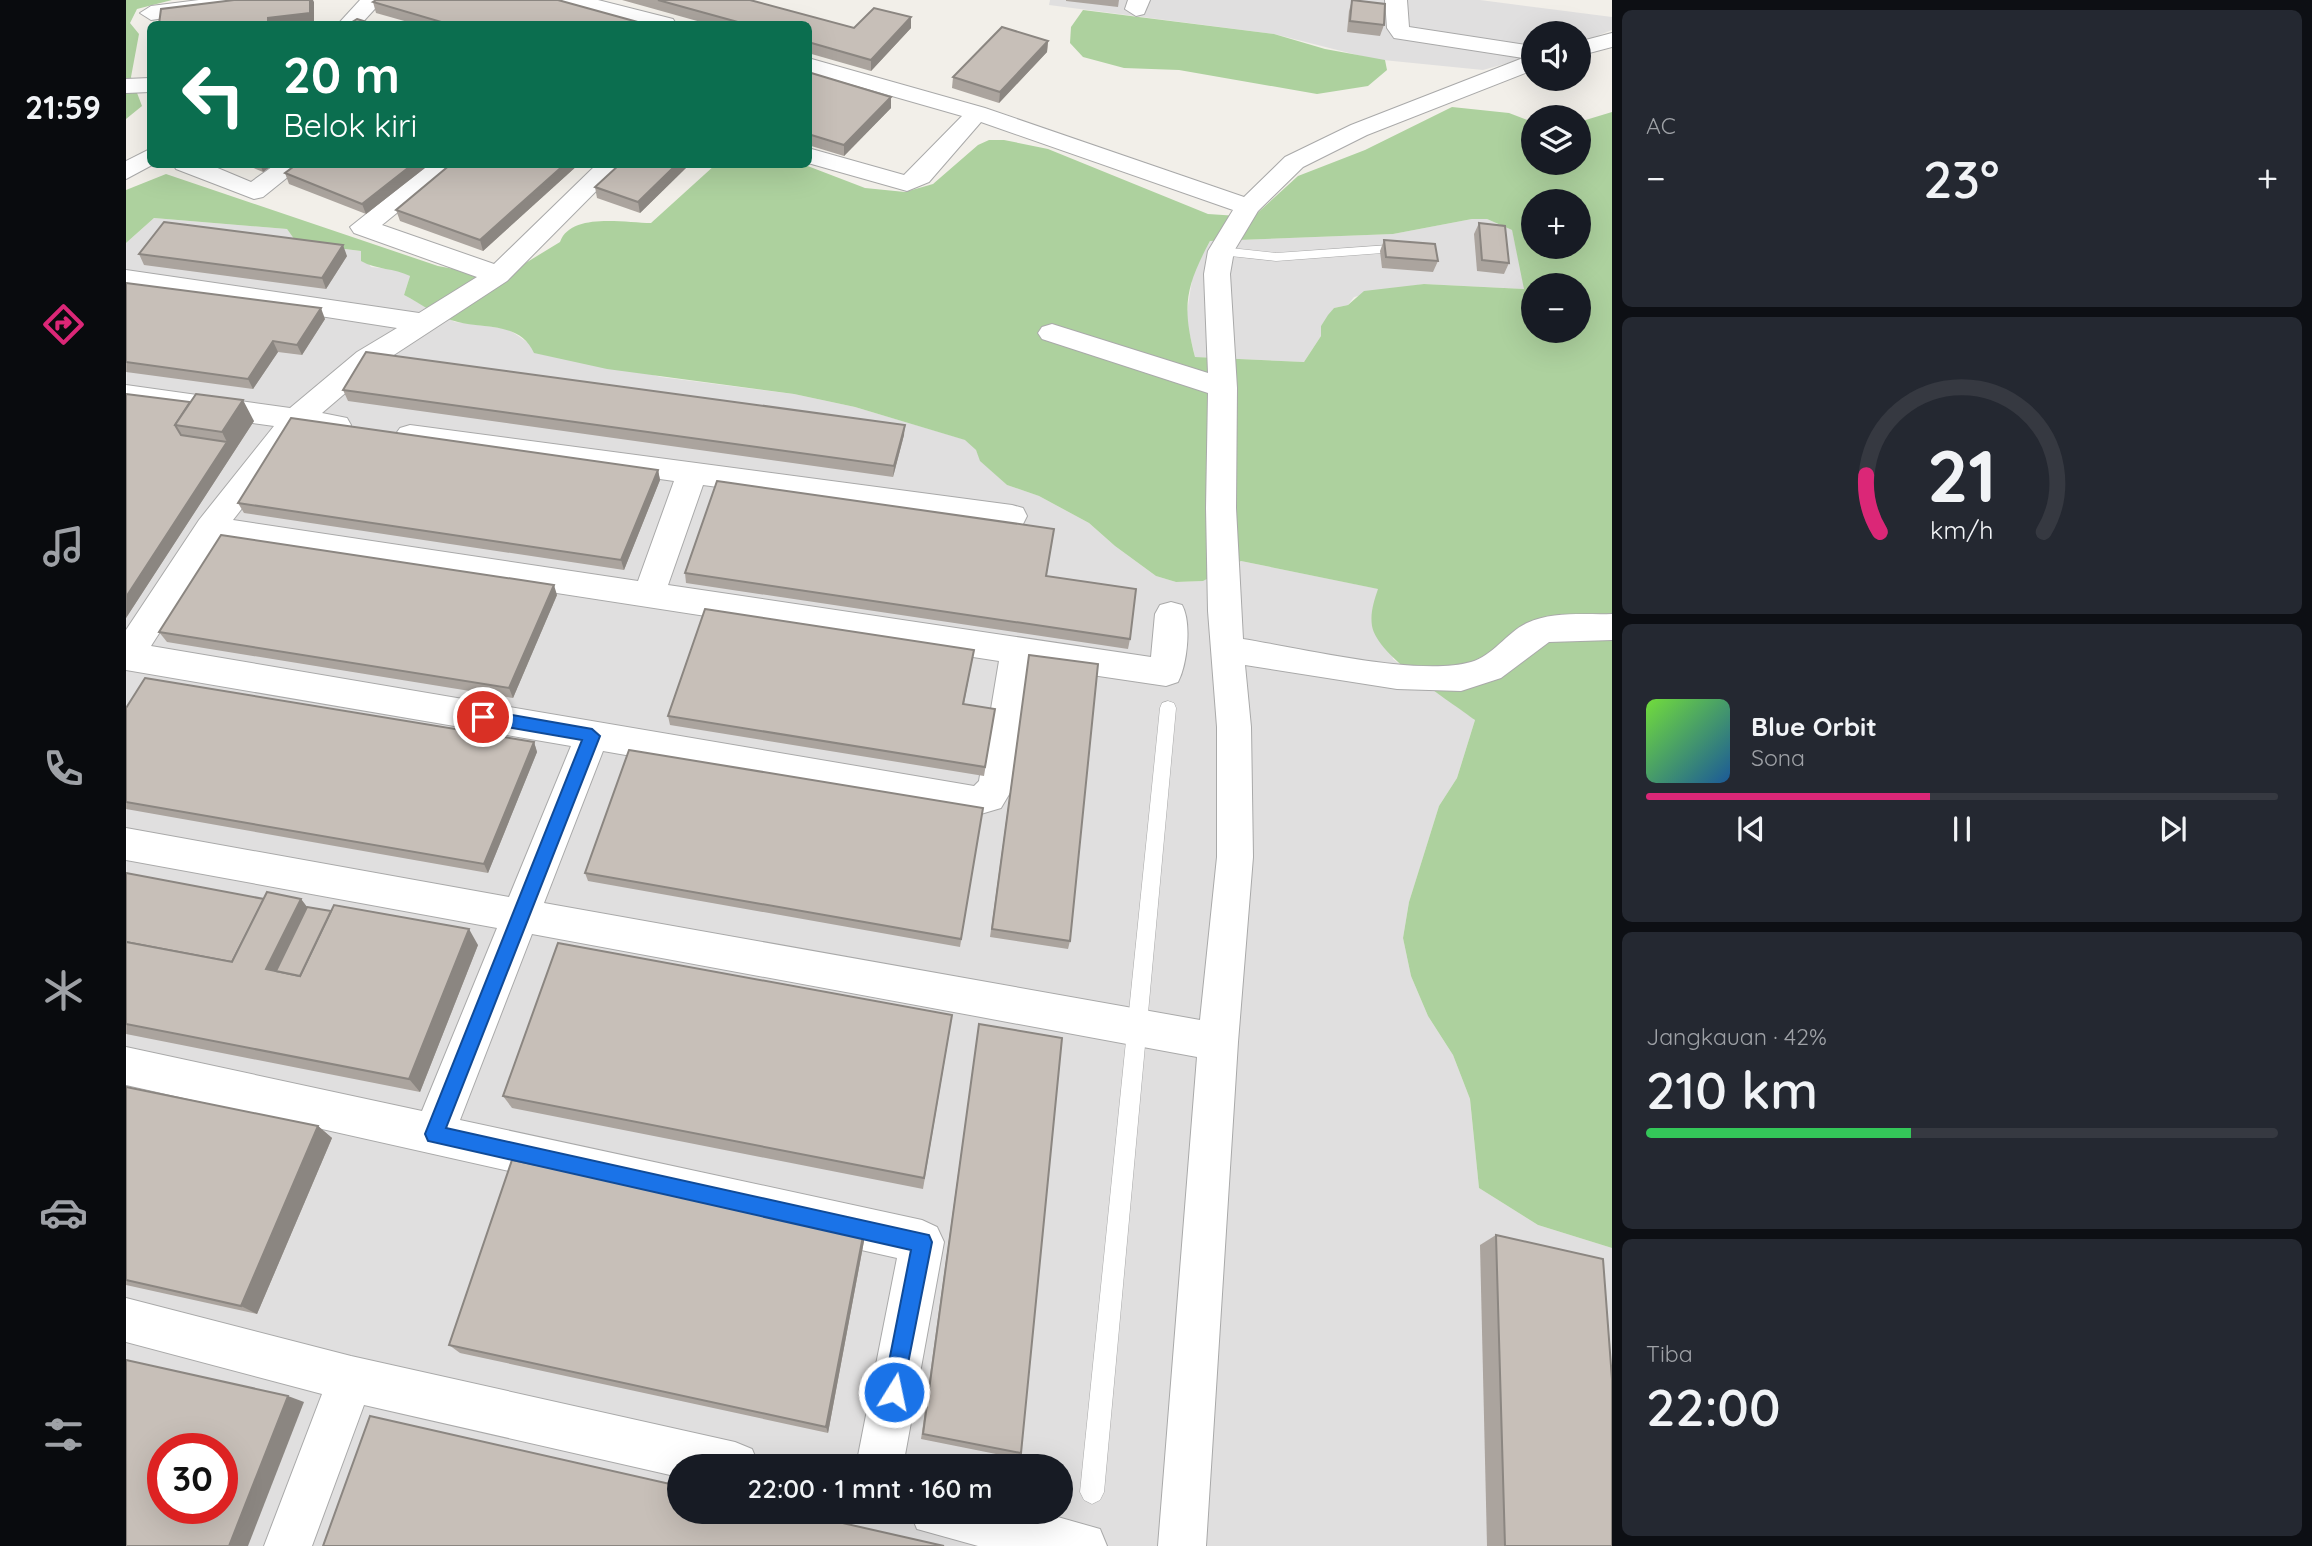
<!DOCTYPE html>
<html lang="id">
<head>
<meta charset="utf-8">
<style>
	body { margin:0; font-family:Quicksand,sans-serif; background:#242831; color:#f1f3f6; height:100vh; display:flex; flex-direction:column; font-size:26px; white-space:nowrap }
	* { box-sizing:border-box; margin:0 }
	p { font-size:23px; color:#9ea1a6 }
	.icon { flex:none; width:38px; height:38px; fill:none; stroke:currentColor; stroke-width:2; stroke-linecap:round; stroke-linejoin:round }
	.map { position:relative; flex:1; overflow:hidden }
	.sheet { display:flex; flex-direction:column; gap:10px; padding:10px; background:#0d0f14; width:700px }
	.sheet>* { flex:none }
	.hud { position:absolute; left:21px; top:21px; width:665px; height:147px; border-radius:10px; box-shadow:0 7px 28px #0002; background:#0b6e4f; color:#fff; overflow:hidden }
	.buttons { position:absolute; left:1395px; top:21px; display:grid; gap:14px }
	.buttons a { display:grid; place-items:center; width:70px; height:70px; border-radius:50%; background:#171b24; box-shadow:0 7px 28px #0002; font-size:35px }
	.speed { position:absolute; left:21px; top:1433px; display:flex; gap:14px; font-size:35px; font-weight:700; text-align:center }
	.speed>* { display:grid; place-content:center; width:91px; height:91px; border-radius:50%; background:#171b24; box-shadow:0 7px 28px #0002; line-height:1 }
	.speed .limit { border:10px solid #d22; background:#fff; color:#111 }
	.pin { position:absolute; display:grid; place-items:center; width:60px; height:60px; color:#fff; margin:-30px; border:4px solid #fff; border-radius:50%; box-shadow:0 2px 7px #0007 }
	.me { position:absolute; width:77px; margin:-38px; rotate:10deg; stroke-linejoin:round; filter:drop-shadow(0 0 5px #0008) }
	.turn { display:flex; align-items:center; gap:24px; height:147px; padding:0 21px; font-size:32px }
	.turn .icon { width:91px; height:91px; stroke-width:2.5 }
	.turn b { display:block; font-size:49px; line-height:60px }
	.big { font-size:52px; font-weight:600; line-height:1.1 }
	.sheet .widget { flex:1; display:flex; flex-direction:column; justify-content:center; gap:10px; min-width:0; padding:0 24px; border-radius:10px; background:#242831 }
	.sheet .dial { align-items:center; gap:0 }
	.dial svg { height:182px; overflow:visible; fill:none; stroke:#363941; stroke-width:7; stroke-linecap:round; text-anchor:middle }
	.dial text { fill:#f1f3f6; stroke:none }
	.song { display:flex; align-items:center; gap:21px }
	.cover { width:84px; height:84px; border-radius:10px; background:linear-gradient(135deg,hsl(100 70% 55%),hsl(210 70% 35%)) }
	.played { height:7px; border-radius:4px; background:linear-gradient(90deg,#db2777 45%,#363941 45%) }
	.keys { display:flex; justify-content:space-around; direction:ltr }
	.heat { display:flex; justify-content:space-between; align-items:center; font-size:38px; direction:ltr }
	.charge { height:10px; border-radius:5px; background:linear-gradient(90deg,#34c759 42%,#363941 0) }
	.trip { position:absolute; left:541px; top:1454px; width:406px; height:70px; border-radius:35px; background:#171b24; box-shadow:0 7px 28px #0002; font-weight:600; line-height:70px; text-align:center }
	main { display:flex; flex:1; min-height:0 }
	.menu { display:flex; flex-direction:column; width:126px; justify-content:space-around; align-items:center; background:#090b0e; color:#9ea1a6 }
	.menu .icon { width:49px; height:49px }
	.menu .on { color:#db2777 }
	.menu b { font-size:32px; color:#f1f3f6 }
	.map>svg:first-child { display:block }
	.residential { fill:#e0dfdf; fill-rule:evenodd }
	.forest { fill:#add19e; fill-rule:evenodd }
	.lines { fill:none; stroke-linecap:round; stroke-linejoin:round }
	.lane-casing { stroke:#a9a9a9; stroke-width:1 }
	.street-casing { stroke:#a9a9a9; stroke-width:2 }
	.lane { fill:#fff; fill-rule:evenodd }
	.street { fill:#fff; fill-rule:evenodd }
	.wall { fill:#aba49e }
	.shaded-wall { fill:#8b8681 }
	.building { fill:#c7bfb8; stroke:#8b8681; stroke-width:2; fill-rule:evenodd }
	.route { fill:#1a73e8; stroke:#114b97; stroke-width:2 }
</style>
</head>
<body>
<main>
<nav class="menu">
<b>21:59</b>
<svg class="icon on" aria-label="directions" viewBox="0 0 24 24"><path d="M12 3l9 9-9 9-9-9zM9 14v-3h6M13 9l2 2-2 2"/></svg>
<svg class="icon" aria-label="music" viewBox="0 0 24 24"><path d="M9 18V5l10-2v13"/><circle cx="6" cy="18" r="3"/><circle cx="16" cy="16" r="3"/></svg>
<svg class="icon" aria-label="phone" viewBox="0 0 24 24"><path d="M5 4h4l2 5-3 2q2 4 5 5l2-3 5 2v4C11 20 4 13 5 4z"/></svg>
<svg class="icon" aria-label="climate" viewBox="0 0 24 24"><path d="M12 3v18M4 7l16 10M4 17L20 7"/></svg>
<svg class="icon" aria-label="car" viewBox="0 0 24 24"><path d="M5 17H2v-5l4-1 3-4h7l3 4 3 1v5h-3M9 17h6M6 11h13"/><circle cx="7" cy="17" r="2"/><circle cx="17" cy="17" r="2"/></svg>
<svg class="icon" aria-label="filters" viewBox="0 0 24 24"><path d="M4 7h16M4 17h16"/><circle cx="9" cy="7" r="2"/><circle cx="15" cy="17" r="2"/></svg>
</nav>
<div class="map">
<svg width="1486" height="1546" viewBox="0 0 1486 1546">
	<rect width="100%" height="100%" fill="#f2efe9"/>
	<g class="residential">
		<polygon points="924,0 1354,0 1486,17 1486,30 1453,43 1452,33 1407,33 1407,56 1357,70 1247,59 1148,34 923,5"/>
		<path d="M 28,218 L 161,229 L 171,243 L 235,251 L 245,267 L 273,270 L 284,276 L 278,295 L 329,322 L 382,329 L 404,344 L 535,377 L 668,394 L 729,407 L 840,440 L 850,450 L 855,461 L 881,485 L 913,496 L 963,523 L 989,546 L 1030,576 L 1050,582 L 1076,581 L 1115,561 L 1253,589 L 1267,659 L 1349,720 L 1331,778 L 1313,806 L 1283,902 L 1277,938 L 1285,976 L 1302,1016 L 1327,1055 L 1344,1099 L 1353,1188 L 1412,1225 L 1486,1248 L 1486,1546 L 0,1546 L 0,243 ZM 37,1449 L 96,1449 L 96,1508 L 37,1508 ZM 553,1466 L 934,1466 L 934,1512 L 553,1512 Z"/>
		<polygon points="1346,219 1361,219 1386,230 1399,289 1298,284 1253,291 1228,297 1222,305 1208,308 1195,326 1195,336 1178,362 1069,357 1060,319 1067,273 1084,241 1267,234"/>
	</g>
	<g class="forest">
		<polygon points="0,0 46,0 11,9 4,23 13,34 5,77 16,106 0,119"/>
		<polygon points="957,10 1148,34 1199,49 1259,60 1261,70 1242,86 1191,94 1053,70 998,68 957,57 944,43 945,27"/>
		<path d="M 1326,107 L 1383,113 L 1407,122 L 1407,163 L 1452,163 L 1453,122 L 1486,112 L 1486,1248 L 1412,1225 L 1353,1188 L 1344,1099 L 1327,1055 L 1302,1016 L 1285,976 L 1277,938 L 1283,902 L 1313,806 L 1331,778 L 1349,720 C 1324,701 1251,656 1246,626 C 1244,613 1248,601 1252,589 L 1115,561 L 1077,581 L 1050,582 L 1030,576 L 989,546 L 963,523 L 913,496 L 881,485 L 854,461 L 850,450 L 839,440 L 729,407 L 668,394 L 481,369 L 408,353 C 394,322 360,329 332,322 C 313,318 294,303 278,295 L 284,276 C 268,268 251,270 235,261 L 235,251 L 171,243 L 161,229 L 28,218 L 0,243 L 0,190 L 40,174 L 312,266 L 375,278 L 434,242 C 445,212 498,223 525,223 L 589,165 L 679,165 L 739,188 L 779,192 L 807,184 L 852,145 L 863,140 L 878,140 L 922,149 L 1082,214 L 1127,217 L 1172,176 L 1239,150 ZM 1407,201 L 1452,201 L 1452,247 L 1407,247 ZM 1346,219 L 1361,219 L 1386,230 L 1398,289 L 1298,284 L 1238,291 L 1222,305 L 1208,308 L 1202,315 L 1195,326 L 1195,336 L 1178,362 L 1069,357 C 1056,306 1059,288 1084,241 L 1267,234 ZM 1407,285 L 1452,285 L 1452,331 L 1407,331 Z"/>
	</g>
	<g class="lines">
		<defs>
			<g id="lane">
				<polygon points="1278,244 1284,248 1283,251 1150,261 1095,255 1089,251 1095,247 1150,253"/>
				<polygon points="1042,701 1048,703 1050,708 978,1492 974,1500 966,1504 958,1500 954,1492 1034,708 1036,703"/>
			</g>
			<g id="street">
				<polygon points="73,0 132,0 121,6 25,20 14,13 25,6"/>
				<polygon points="234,0 257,0 235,24 212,24"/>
				<polygon points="436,0 472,0 547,19 550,24 515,24 439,5"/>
				<polygon points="1002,0 1024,0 1018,14 1010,16 999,9"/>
				<path d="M 1259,0 L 1281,0 L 1283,27 L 1407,46 L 1407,70 L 1241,135 L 1177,167 L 1132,211 L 1108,251 L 1104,274 L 1111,388 L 1110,508 L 1117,639 C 1174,648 1292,677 1345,662 C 1367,656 1381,632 1401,623 C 1427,611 1459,615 1486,614 L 1486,640 L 1423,642 L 1375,678 L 1335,691 L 1271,689 L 1119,665 L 1125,727 L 1127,857 L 1112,1042 L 1080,1546 L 1032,1546 L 1071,1057 L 406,934 L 334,1120 L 796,1220 L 811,1227 L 818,1242 L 777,1466 L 730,1466 L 771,1258 L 0,1085 L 0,1047 L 296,1111 L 371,928 L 0,860 L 0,828 L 383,897 L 445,746 L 0,670 L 0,630 L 73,520 L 148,426 L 0,405 L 0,385 L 164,408 L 231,352 L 271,328 L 0,286 L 0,270 L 293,313 L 351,277 L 228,233 L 224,227 L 303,164 L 331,164 L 256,225 L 368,264 L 471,164 L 497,164 L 381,281 L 251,366 L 196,413 L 221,418 L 225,425 L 221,432 L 211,435 L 177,430 L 107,520 L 512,581 L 548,481 L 274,442 L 269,435 L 274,428 L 284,425 L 886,505 L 897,508 L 901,516 L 897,524 L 886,527 L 577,485 L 542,585 L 1025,657 L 1029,614 L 1034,605 L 1045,602 L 1056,605 C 1066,623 1061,665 1052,682 L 1040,686 L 905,666 L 888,786 L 875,808 L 848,816 L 477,751 L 418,903 L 1074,1020 L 1091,857 L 1091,727 L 1082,611 L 1080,508 L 1082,393 L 916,339 L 912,333 L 916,327 L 926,324 L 1082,373 L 1078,274 L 1082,251 L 1107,210 L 855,122 L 803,182 L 781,191 L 682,163 L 682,148 L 778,175 L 836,116 L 682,72 L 682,58 L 859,108 L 1118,197 L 1159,157 L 1225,125 L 1397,58 L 1268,38 L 1261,28 ZM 92,541 L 873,661 L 853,781 L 848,786 L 25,646 Z"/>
				<polygon points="1486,33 1486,47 1452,56 1452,42"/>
				<polygon points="24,78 24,92 0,93 0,79"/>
				<polygon points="24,149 24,164 28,164 0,179 0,161"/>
				<polygon points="47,164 82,164 125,182 150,164 178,164 137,197 128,199 50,169"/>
				<polygon points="0,1298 225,1356 609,1442 626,1449 633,1466 553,1466 553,1477 238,1405 186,1546 138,1546 196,1394 0,1342"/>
				<polygon points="784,1512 914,1512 974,1529 981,1546 852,1546 791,1529"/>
			</g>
		</defs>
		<use href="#lane" class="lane-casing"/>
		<use href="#street" class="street-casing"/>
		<use href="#lane" class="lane"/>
		<use href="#street" class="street"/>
	</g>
	<g class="wall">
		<polygon points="496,0 624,0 728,28 785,28 745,71 682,53 682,24 582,24"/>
		<polygon points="940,0 993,0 992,7 940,1"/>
		<polygon points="1226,0 1258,25 1254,36 1221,32 1223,11"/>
		<polygon points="247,2 519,24 289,24 250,13"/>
		<polygon points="922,41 921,52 873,103 826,88 827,77"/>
		<polygon points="682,72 765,108 718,156 682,145"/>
		<polygon points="118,164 148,164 137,172"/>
		<polygon points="304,164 240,214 163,184 159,173"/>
		<polygon points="453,164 357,251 274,221 270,210"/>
		<polygon points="494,164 564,164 514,213 471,198 469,187"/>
		<polygon points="1353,223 1383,263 1378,274 1351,271 1348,234"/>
		<polygon points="1258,240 1312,261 1307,272 1256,268 1254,251"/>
		<polygon points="13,254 221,256 200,289 18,265"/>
		<polygon points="0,283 199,319 176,355 152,352 127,389 0,372"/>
		<polygon points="217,390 778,435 767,477 222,401"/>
		<polygon points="0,394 128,421 0,618"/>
		<polygon points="532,470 534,480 498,570 118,513 112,503"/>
		<polygon points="559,573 920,576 1004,639 1002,649 560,583"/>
		<polygon points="431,595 387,698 41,642 33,632"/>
		<polygon points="848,650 838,704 869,709 858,776 544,725 542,716"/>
		<polygon points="903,655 944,941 942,949 864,937"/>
		<polygon points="0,708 408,742 411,752 362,873 0,809"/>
		<polygon points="857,808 834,947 462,881 459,873"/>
		<polygon points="0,873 138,899 175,899 181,907 352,945 294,1092 0,1034"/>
		<polygon points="853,1024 895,1453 890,1458 795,1439"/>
		<polygon points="824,1029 797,1189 386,1108 377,1096"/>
		<polygon points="0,1087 192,1126 206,1138 131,1314 0,1285"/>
		<polygon points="738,1231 738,1241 702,1433 334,1353 323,1345"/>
		<polygon points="1370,1235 1486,1546 1361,1546 1354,1245"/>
	</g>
	<g class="shaded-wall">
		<polygon points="184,0 187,0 188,2 188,24 142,24 142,18"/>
		<polygon points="785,17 785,28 745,71 745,60"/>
		<polygon points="922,41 921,52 873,103 874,92"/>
		<polygon points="765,97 765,108 718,156 718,145"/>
		<polygon points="134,164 148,164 137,172"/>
		<polygon points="287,164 304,164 240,214 236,204"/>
		<polygon points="439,164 453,164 357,251 354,240"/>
		<polygon points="551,164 564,164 514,213 512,202"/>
		<polygon points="217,245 221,256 200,289 196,278"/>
		<polygon points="195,308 199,319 176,355 171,345"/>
		<polygon points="147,341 152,352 127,389 122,379"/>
		<polygon points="117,400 128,421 0,618 0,597 101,442 96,432"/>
		<polygon points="779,425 778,435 767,477 768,466"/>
		<polygon points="532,470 534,480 498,570 495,560"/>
		<polygon points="428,585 431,595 387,698 383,688"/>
		<polygon points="408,742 411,752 362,873 358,864"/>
		<polygon points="175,899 187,915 157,978 140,969"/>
		<polygon points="343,929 352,945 294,1092 283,1079"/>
		<polygon points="192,1126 206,1138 131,1314 115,1306"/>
		<polygon points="738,1231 738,1241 702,1433 700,1427"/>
		<polygon points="162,1396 178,1402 122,1546 103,1546"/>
	</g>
	<g class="building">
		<polygon points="108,0 184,0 184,13 142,18 142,24 33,24 35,9"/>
		<polygon points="250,0 432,0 519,24 322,24 247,2"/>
		<polygon points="532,0 624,0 728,28 748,8 785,17 745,60 682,42 682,24 619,24"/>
		<polygon points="1226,0 1259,4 1258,25 1224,21"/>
		<polygon points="231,19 247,24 223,24"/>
		<polygon points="876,27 922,41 874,92 827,77"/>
		<polygon points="682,72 765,97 718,145 682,134"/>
		<polygon points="171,164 287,164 236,204 159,173"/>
		<polygon points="325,164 439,164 354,240 270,210"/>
		<polygon points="494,164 551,164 512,202 469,187"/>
		<polygon points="38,222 217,245 196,278 13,254"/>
		<polygon points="1353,223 1379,226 1383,263 1356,260"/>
		<polygon points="1258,240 1309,244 1312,261 1260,257"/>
		<polygon points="0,283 195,308 171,345 147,341 122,379 0,362"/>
		<polygon points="240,352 779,425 768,466 217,390"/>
		<polygon points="0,394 64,402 49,425 55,435 101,442 0,597"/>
		<polygon points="70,394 117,400 96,432 49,425"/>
		<polygon points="165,418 532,470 495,560 112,503"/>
		<polygon points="591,481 928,529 920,576 1010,589 1004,639 559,573"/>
		<polygon points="95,535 428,585 383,688 33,632"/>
		<polygon points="579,609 848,650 837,704 869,709 859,767 542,716"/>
		<polygon points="903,655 972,664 944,941 866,929"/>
		<polygon points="19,678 408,742 358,864 0,802 0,708"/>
		<polygon points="503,750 857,808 835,939 459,873"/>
		<polygon points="0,873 138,899 106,962 0,942"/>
		<polygon points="141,892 175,899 140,969 174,976 208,905 343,929 283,1079 0,1024 0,942 106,962"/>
		<polygon points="181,907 205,911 174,976 150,971"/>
		<polygon points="432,943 826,1015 798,1178 377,1096"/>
		<polygon points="853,1024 936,1038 895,1453 797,1434"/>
		<polygon points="0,1087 192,1126 115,1306 0,1280"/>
		<polygon points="386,1160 738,1231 700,1427 323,1345"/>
		<polygon points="1370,1235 1477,1259 1486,1379 1486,1546 1379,1546"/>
		<path d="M 0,1360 L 162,1396 L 103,1546 L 0,1546 ZM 37,1449 L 96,1449 L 96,1508 L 37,1508 Z"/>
		<polygon points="244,1416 553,1486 553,1512 668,1512 818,1546 197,1546"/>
	</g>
	<polygon class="route" points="357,710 466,729 474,736 320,1128 803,1235 806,1242 775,1399 768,1402 760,1399 757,1392 785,1250 302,1141 299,1134 456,740 357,723 349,717"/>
</svg>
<div class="buttons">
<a><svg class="icon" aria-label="sound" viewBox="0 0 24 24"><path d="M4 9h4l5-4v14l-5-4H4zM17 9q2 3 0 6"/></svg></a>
<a><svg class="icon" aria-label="layers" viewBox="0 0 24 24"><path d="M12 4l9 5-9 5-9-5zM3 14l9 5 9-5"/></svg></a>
<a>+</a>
<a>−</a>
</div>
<div class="speed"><div class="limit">30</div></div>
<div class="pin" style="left:357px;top:717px;background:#d93025"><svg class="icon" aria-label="arrive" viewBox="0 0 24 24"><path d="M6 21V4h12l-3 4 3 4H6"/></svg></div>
<svg class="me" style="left:768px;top:1392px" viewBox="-20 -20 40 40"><circle r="17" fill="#1a73e8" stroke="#fff" stroke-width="3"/><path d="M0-11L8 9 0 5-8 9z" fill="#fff"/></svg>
<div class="trip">22:00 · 1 mnt · 160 m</div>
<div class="hud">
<div class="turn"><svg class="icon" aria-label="left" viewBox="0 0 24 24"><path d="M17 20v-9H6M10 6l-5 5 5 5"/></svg><div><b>20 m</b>Belok kiri</div></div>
</div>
</div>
<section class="sheet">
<div class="widget"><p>AC</p>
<div class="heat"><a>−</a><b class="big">23°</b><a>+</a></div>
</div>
<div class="widget dial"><svg viewBox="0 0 100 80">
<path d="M14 69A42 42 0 1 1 86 69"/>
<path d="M14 69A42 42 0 0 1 8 44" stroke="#db2777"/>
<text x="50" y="56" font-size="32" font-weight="700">21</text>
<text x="50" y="72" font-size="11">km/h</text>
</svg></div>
<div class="widget">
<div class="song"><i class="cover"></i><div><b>Blue Orbit</b><p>Sona</p></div></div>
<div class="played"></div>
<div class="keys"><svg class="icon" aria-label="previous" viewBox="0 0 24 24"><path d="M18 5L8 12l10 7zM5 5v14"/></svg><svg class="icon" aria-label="pause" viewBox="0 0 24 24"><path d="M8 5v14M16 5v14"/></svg><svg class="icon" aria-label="next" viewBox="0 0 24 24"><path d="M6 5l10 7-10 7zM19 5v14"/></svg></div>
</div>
<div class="widget"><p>Jangkauan · 42%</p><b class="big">210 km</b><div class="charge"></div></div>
<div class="widget"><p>Tiba</p><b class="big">22:00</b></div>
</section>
</main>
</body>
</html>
